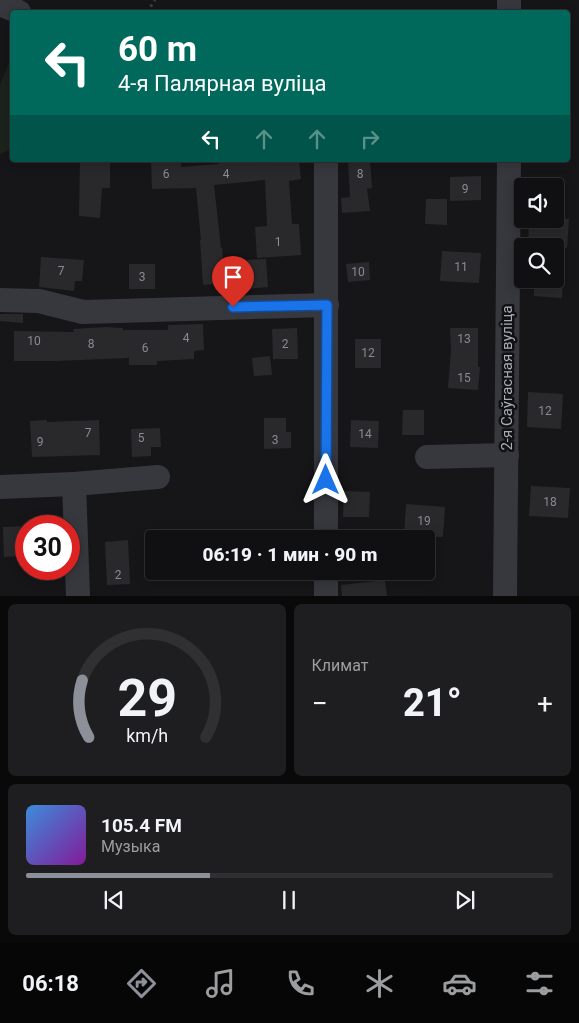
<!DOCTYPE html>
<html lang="ru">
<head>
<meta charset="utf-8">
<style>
	body { margin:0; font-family:Roboto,sans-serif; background:#1e1e20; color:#f1f3f6; height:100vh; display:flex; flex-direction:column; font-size:19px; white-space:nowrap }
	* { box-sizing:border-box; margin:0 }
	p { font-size:16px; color:#9c9d9f }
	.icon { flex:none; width:28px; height:28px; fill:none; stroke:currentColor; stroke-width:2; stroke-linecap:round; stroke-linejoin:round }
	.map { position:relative; height:596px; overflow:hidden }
	.drawer { display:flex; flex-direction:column; gap:8px; padding:8px; background:#09090a; flex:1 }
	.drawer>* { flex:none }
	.top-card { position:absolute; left:10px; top:10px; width:560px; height:152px; border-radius:5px; box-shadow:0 2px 12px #0003,0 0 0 1px #303032; background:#00695c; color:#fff; overflow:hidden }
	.controls { position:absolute; left:514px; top:178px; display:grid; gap:10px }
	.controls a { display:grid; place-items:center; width:50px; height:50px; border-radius:5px; background:#101012; box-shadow:0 2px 12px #0003,0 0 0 1px #303032; font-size:25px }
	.speed { position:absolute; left:15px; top:515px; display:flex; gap:10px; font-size:25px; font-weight:700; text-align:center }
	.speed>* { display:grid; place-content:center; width:65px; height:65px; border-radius:50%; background:#101012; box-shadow:0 2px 12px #0003,0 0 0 1px #303032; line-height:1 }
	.speed .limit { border:8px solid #d22; background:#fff; color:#111 }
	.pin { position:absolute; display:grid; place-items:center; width:42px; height:42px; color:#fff; margin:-51px -21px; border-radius:50% 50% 50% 0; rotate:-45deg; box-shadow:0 0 5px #0007 }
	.pin .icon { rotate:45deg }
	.me { position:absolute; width:55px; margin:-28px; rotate:0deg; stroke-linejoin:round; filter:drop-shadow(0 0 4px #0008) }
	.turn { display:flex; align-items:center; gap:18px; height:105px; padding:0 25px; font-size:22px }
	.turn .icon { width:65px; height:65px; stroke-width:2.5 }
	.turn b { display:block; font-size:35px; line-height:42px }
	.lanes { display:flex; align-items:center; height:48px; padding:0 25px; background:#0003; justify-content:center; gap:25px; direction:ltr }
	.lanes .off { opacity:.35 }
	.big { font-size:38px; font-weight:800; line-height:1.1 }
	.drawer .card { flex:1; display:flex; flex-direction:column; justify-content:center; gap:8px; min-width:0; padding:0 18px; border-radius:8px; background:#1e1e20 }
	.drawer .dial { align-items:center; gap:0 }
	.dial svg { height:130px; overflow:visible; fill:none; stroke:#303032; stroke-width:7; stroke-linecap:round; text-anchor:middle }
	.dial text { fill:#f1f3f6; stroke:none }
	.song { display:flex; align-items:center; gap:15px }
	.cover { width:60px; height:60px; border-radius:8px; background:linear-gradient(135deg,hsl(210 70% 55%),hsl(290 70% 35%)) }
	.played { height:5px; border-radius:2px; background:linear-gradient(90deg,#8c9099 35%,#303032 35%) }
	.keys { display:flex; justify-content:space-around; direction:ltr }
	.heat { display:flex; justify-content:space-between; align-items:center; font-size:28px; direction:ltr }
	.drawer .tiles { flex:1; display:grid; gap:8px; grid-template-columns:1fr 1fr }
	.card:last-child { grid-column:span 2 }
	.trip { position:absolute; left:145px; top:530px; width:290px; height:50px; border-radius:5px; background:#101012; box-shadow:0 2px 12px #0003,0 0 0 1px #303032; font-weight:800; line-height:50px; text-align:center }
	.tab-bar { display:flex; height:80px; justify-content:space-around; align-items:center; background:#060607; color:#9c9d9f }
	.tab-bar .icon { width:35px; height:35px }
	.tab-bar .active { color:#8c9099 }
	.tab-bar b { font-size:22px; color:#f1f3f6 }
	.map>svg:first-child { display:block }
	.green { fill:#1c231d }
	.building { fill:#29292c }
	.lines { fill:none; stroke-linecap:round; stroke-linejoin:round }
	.path { stroke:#3d3f44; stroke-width:3; stroke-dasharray:2.5 4; stroke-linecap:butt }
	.minor { stroke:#37383d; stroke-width:24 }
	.route-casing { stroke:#114b97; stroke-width:12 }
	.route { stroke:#1a73e8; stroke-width:9 }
	.labels { text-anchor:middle; stroke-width:5; stroke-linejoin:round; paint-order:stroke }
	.number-label { font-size:12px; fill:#888b94 }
	.street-label { font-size:15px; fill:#a8adb8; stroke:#111113 }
</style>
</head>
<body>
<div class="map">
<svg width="579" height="596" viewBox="0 0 579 596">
	<rect width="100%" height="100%" fill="#161618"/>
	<polygon class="green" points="12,57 12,149 0,154 0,84"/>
	<g class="building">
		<polygon points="80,160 110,160 110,188 102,188 100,218 79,216"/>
		<polygon points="151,160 181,160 181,167 218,164 218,160 299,160 301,179 289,181 292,224 299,224 301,255 257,258 255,227 267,226 265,180 214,185 221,248 222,248 223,261 266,259 268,287 246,289 245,282 203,285 200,240 201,240 196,188 152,189"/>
		<polygon points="348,160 370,160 372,188 367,189 370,211 342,213 341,198 350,197"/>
		<polygon points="481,176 481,200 450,201 450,177"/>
		<polygon points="426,199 447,199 447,225 425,224"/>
		<polygon points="529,219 569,219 567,248 528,245"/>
		<polygon points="442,251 481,253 479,283 440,281"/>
		<polygon points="41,257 84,260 82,281 75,281 74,291 39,287"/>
		<polygon points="369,262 370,280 348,282 346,264"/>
		<rect x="129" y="264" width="26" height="25"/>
		<polygon points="534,279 563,279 562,298 534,296"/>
		<polygon points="0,314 23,314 23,323 0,321"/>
		<polygon points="203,324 204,350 194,351 194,359 157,361 157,365 129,365 129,358 56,361 14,361 14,331 74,332 73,329 106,327 123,328 123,330 168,330 168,325"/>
		<polygon points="297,328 298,359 273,359 272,329"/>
		<polygon points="450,328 478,328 478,367 480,367 478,390 448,388 451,350"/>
		<rect x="355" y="339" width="26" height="29"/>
		<polygon points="270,356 272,375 254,376 252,358"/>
		<polygon points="528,392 563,394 561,429 527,427"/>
		<polygon points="403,410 424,410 424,435 402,435"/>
		<polygon points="264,418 286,418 286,432 291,432 291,448 264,449"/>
		<polygon points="47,420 47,422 99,420 100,455 32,457 30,421"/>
		<polygon points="351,420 379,421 378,448 350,447"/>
		<polygon points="160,428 161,447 151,447 151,456 132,457 131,429"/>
		<polygon points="531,486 570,488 568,518 529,516"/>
		<polygon points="344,491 370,492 369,517 343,517"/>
		<polygon points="406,504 445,507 443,537 404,535"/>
		<polygon points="26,526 26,556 4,557 3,527"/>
		<polygon points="128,540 130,584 107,585 105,542"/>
		<polygon points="385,580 387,596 342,596 341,585"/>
	</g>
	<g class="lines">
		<polyline class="path" points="147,12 155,0"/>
		<g class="minor">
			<polyline points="509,0 509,12"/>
			<polyline points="0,4 19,12"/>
			<polyline points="326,160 326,539"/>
			<polyline points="0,300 39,301 83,312 327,305"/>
			<polyline points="427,457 507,455"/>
			<polyline points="74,484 78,596"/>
			<polyline points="0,487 74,484 158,477"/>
			<polyline points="326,596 326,571"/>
			<polyline points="505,596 509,160"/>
		</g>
	</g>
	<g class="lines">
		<defs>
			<polyline id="route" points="233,307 327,305 326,480"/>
		</defs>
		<use href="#route" class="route-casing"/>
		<use href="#route" class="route"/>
	</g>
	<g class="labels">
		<g class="number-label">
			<text x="166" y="178">6</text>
			<text x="226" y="178">4</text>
			<text x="360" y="178">8</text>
			<text x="465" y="193">9</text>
			<text x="278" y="246">1</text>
			<text x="461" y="271">11</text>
			<text x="61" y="275">7</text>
			<text x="358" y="276">10</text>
			<text x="142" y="281">3</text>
			<text x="186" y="342">4</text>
			<text x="464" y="343">13</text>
			<text x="34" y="345">10</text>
			<text x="91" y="348">8</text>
			<text x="285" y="348">2</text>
			<text x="145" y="352">6</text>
			<text x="368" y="357">12</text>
			<text x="464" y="382">15</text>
			<text x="545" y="415">12</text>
			<text x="88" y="437">7</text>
			<text x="365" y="438">14</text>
			<text x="141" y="442">5</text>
			<text x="275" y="444">3</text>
			<text x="40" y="446">9</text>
			<text x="550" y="506">18</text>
			<text x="424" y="525">19</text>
			<text x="118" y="579">2</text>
		</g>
		<g class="street-label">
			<text transform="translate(507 378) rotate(-90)" y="5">2-я Саўгасная вуліца</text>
		</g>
	</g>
</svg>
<div class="controls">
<a><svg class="icon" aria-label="sound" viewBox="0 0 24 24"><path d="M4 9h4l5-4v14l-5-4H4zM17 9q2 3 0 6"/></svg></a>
<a><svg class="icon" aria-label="search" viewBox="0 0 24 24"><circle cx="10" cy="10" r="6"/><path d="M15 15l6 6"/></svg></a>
</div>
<div class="speed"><div class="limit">30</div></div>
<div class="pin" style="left:233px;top:307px;background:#d93025"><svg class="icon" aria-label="arrive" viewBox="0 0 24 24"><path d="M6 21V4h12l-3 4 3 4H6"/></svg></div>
<svg class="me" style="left:326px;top:480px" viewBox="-20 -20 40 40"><path d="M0-17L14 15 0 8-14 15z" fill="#1a73e8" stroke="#fff" stroke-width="4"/></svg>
<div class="trip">06:19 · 1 мин · 90 m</div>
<div class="top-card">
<div class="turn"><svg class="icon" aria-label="left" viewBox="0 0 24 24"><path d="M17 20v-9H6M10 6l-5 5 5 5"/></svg><div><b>60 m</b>4-я Палярная вуліца</div></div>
<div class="lanes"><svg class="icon" aria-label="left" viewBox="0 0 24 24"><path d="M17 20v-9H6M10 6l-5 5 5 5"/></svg><svg class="icon off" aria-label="ahead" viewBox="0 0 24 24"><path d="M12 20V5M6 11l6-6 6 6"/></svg><svg class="icon off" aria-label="ahead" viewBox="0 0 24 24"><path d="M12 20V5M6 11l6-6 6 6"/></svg><svg class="icon off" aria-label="right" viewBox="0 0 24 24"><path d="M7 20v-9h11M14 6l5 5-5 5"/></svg></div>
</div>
</div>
<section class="drawer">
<div class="tiles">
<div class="card dial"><svg viewBox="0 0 100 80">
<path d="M14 69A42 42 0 1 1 86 69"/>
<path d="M14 69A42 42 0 0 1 10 34" stroke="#8c9099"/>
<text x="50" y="56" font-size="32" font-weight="700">29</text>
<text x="50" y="72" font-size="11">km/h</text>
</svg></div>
<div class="card"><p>Климат</p>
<div class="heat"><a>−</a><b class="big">21°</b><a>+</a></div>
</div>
<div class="card">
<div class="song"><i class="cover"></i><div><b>105.4 FM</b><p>Музыка</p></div></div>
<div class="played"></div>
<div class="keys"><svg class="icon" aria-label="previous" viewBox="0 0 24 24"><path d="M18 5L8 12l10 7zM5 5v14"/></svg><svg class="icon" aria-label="pause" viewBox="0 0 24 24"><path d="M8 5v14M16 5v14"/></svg><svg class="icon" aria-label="next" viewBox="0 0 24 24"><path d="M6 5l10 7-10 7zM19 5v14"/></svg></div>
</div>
</div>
</section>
<nav class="tab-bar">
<b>06:18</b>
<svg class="icon active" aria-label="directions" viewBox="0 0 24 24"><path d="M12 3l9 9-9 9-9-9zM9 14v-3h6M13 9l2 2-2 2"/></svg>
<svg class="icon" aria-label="music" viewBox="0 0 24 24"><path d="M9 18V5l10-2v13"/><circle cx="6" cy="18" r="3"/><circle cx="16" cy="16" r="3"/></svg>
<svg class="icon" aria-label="phone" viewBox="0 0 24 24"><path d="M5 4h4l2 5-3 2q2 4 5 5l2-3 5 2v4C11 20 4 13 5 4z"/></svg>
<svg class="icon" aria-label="climate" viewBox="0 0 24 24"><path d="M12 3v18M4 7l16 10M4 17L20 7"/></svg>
<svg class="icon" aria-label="car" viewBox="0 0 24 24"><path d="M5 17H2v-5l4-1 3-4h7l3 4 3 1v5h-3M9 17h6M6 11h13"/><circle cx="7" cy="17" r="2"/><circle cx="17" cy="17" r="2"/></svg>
<svg class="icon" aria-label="filters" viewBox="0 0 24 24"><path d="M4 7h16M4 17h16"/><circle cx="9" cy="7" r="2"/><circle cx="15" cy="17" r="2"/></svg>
</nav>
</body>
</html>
